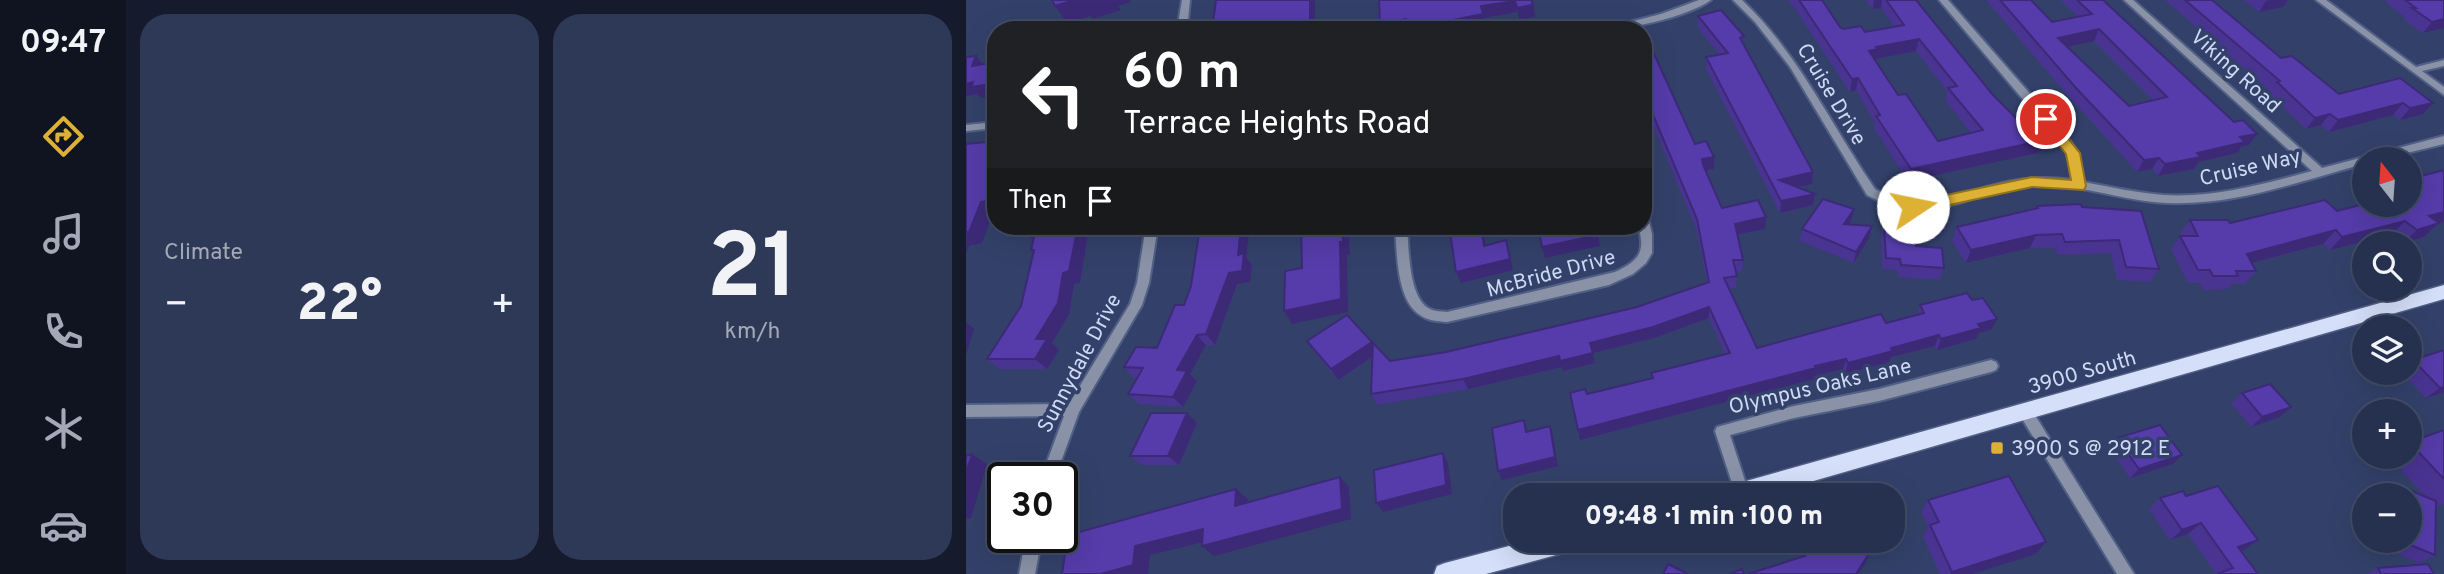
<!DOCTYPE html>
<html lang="en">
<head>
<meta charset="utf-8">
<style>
	body { margin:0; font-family:Overpass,sans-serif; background:#2e3957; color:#f1f3f6; height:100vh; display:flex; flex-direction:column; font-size:26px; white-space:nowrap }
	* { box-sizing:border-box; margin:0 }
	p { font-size:23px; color:#a4a9b7 }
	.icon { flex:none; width:38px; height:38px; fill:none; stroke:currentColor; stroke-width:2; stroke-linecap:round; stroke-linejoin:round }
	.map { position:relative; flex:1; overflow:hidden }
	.sheet { display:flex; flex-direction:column; gap:14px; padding:14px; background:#151b2c; width:840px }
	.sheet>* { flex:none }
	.top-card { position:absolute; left:21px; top:21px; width:665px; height:214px; border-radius:28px; box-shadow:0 7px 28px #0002,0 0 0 2px #424c67; background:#202124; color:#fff; overflow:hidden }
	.needle { width:46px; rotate:343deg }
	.buttons { position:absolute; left:1386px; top:147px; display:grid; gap:14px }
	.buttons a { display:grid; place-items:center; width:70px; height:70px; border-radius:50%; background:#263150; box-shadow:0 7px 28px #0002,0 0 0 2px #424c67; font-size:35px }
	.speed { position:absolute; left:21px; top:462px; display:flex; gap:14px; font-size:35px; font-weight:700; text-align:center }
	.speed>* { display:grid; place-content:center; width:91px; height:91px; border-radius:50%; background:#263150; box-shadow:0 7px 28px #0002,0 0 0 2px #424c67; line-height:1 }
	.speed .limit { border:4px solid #111; border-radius:10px; background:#fff; color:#111 }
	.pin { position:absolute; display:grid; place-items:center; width:60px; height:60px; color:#fff; margin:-30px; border:4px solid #fff; border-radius:50%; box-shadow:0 2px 7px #0007 }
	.me { position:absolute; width:77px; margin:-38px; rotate:79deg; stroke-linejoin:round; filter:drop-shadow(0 0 5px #0008) }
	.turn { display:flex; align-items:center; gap:24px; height:147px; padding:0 21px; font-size:32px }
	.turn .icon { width:91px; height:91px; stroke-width:2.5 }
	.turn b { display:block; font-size:49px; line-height:60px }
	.then { display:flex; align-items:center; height:66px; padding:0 21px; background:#0003; gap:14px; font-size:26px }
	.big { font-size:52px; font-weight:800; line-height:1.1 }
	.sheet .tile { flex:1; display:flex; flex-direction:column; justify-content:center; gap:10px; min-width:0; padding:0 24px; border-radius:28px; background:#2e3957 }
	.sheet .dial { align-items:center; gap:0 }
	.dial b { font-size:91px; line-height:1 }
	.heat { display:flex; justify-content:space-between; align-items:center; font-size:38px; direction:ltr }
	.sheet .tiles { flex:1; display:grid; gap:14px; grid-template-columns:repeat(2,1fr) }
	.trip { position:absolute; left:537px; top:483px; width:402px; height:70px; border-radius:28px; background:#263150; box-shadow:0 7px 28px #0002,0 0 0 2px #424c67; font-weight:800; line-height:70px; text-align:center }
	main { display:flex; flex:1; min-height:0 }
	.tab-bar { display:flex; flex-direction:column; width:126px; justify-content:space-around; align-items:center; background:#0f1420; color:#a4a9b7 }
	.tab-bar .icon { width:49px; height:49px }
	.tab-bar .on { color:#ddb133 }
	.tab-bar b { font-size:32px; color:#f1f3f6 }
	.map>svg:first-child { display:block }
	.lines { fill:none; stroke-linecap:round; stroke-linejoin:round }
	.minor-casing { stroke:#525f85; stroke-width:4 }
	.major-casing { stroke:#525f85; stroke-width:3 }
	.minor { fill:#8992a7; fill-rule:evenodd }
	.major { fill:#d5dff9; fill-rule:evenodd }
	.wall { fill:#493492; fill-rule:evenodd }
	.shaded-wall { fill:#3c2a77 }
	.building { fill:#553caa; stroke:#3c2a77; stroke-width:2; fill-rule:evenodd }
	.route { fill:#ddb133; stroke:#907321; stroke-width:2 }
	.poi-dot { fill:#ddb133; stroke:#33416a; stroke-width:2.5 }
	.labels { text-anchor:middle; stroke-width:7; stroke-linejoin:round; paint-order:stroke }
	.street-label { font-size:21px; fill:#cfd9f3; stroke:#33416a }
	.poi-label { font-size:21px; fill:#cfd9f3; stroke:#33416a; text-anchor:start }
</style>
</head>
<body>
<main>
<nav class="tab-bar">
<b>09:47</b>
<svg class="icon on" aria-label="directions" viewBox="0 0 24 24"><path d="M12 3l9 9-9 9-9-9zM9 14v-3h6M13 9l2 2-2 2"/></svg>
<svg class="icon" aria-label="music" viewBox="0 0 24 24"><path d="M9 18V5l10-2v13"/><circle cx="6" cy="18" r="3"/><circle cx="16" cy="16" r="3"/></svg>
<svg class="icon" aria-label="phone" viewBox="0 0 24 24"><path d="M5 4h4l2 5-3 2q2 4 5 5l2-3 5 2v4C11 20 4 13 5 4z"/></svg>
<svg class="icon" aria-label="climate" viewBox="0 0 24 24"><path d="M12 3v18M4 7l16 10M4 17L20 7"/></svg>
<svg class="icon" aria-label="car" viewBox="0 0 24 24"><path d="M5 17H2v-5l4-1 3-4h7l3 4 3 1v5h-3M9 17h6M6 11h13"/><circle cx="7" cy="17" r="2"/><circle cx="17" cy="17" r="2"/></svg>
</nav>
<section class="sheet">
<div class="tiles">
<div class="tile"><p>Climate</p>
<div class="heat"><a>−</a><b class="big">22°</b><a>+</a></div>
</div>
<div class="tile dial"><b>21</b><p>km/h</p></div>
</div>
</section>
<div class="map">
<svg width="1478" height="574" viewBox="0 0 1478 574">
	<rect width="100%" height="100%" fill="#33416a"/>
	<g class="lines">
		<defs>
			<g id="minor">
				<polygon points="216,0 224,0 221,30 211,30"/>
				<path d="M 733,0 L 745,0 C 721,17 662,30 632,30 L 695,14 Z"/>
				<path d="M 767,0 L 776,0 C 833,54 865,125 909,189 C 958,216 997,190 1046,181 C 1067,177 1086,177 1106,180 L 1102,154 L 1093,142 L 973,0 L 982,0 L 1101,136 L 1112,153 L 1118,182 C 1144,187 1171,193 1198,195 C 1248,198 1298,184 1346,171 L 1158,0 L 1167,0 L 1356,168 L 1478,136 L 1478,144 L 1416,159 L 1398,159 L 1398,164 C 1334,181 1269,206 1201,203 C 1155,201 1111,182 1065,186 C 1002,190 965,231 901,195 L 824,67 L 789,22 Z"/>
				<polygon points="1350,0 1360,0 1450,67 1478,60 1478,66 1456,71 1478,87 1478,95"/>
				<polygon points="30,122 30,128 0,131 0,125"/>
				<path d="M 677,218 L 683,222 L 686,234 L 686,253 L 680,263 L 667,274 L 643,285 L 481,322 C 472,321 462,321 454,315 C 430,300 431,251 429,226 L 441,226 C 443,247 442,299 464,309 C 469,312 476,311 481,312 L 649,272 C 673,261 680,252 672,226 L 677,226 Z"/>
				<polygon points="180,226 192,226 183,283 176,305 113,412 89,478 75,478 98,416 0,417 0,405 103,404 164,304 171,283"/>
				<polygon points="1025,360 1030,362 1032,366 1030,370 1025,372 913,401 828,418 764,435 783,493 782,495 770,495 749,431 751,427 828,406 913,389"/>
				<polygon points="1060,407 1065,409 1168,574 1151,574 1055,417 1053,413 1055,409"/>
				<polygon points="60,537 76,537 69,574 53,574"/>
			</g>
			<g id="major">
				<polygon points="1478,285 1478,299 799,495 755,495 759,488 766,485"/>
				<polygon points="562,541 612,541 609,549 601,552 520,574 468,574 471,566 479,563"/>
			</g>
		</defs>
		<use href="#minor" class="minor-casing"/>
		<use href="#major" class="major-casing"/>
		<use href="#minor" class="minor"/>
		<use href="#major" class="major"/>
	</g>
	<g class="wall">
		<path d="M 822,0 L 856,0 L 874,27 L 877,29 L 899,32 L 928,26 L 915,8 L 907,9 L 900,0 L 950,0 L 1027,95 L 1050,118 L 1078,140 L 1072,153 L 942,181 L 908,128 L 909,123 L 890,90 L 884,92 L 828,7 ZM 950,51 L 981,91 L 979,100 L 1005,133 L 972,141 L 932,95 L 910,61 L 910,59 Z"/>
		<path d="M 1020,0 L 1065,0 L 1086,22 L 1112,17 L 1095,0 L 1137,0 L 1283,145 L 1275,147 L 1271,153 L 1232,162 L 1228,169 L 1192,176 L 1186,169 L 1171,172 L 1105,99 ZM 1128,41 L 1187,100 L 1163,106 L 1101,47 Z"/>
		<polygon points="1199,0 1246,0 1315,58 1373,94 1467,103 1457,114 1434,120 1427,115 1363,132 1355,125 1340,129 1303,94 1305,92"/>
		<polygon points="1278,0 1322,0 1317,7 1293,12"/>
		<polygon points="1421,0 1478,0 1478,28 1457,33 1437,19 1439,17 1419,2"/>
		<polygon points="732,16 778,44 847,172 846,184 832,187 849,194 847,205 814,213 740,69 740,57 753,54 732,28"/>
		<polygon points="677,35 729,144 748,157 748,169 739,171 756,208 800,217 799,229 772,235 777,260 776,271 770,272 771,276 770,288 763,289 791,348 920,323 951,315 954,305 1025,330 1013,333 1010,339 971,350 969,346 925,357 923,362 879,374 877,369 848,376 848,379 614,440 621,394 686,378 685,373 759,354 743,318 688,338 627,353 629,363 597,371 596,367 502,389 411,405 405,394 407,357 372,380 348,351 341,341 407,344 424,361 480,352 671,307 741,283 731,231 677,101"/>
		<polygon points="1071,206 1116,207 1193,269 1184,282 1151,280 1145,253 1092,255 1089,248 1064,248 1000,263 986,241 991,227 1070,209"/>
		<polygon points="888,209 885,221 883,225 906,226 903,238 888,263 834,241 836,229"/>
		<polygon points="1371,211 1472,223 1458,237 1438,243 1436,243 1426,234 1364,250 1357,244 1286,263 1290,271 1279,284 1265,284 1261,289 1237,290 1234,283 1222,283 1205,249 1215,236 1214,234 1224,220 1264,223"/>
		<polygon points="64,226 132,226 130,233 122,234 114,283 108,284 103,314 86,343 93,350 81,369 34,369 21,359 55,306 67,252 67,240"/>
		<polygon points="918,227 950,246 978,268 974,280 932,277 931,270 916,269 915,238"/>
		<polygon points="280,257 286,265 284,282 271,284 249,345 240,345 224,374 231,381 217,407 173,404 162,394 171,378 168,378 158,367 191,348 218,305"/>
		<polygon points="1478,350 1478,392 1460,398 1436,373 1444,373 1444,362 1447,360"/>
		<polygon points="1276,393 1325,407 1314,417 1285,427 1265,403"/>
		<polygon points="231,423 213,465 176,465 164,456"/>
		<polygon points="1478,430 1478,504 1470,507 1469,555 1453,563 1411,545 1411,541 1444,541 1444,495 1414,495 1414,493 1428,484 1461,498 1423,457 1444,457 1444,442"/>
		<polygon points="1151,438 1207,464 1164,478 1143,448"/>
		<polygon points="1220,496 1292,540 1275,551 1292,574 1250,574 1222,534 1204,540 1183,509 1194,498"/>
		<polygon points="962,500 1070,554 1006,574 974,574 957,537 962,527 955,512"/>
		<polygon points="1398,504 1398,526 1396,525"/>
		<polygon points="1412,568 1468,574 1400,574"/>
	</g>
	<g class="shaded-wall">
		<polygon points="109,0 148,0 155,10 127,19 124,16 101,23 89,6"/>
		<polygon points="148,0 164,0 165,2 152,6"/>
		<rect x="344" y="0" width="5" height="30"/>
		<polygon points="566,0 567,0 569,17 553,19 551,8"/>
		<polygon points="908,0 916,0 915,8 907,9"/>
		<polygon points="1305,0 1322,0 1317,7 1293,12 1300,1"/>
		<polygon points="549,1 551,12 518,18 520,25 498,30 417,30 414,24"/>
		<polygon points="1478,19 1478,28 1457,33 1466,22"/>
		<polygon points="1133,29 1128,41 1087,50 1092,38"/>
		<polygon points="953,39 950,51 910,59 910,62 903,51 910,47"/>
		<polygon points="10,56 19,67 6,66"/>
		<polygon points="30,74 30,96 15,98 11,94 0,96 0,84"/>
		<polygon points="892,78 890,90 884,92 886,79"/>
		<polygon points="1437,103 1427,115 1363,132 1372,120"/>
		<polygon points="1467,103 1457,114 1434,120 1444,108"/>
		<polygon points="1364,114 1355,125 1340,129 1349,118"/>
		<polygon points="1291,134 1283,145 1275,147 1271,153 1232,162 1228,169 1192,176 1199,164 1274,137"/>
		<polygon points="1078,140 1072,153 942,181 945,169"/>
		<polygon points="748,157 748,169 736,171 736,159"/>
		<polygon points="1193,158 1186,169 1171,172 1178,160"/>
		<polygon points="847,172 846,184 812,191 813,180"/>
		<polygon points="30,190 30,213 27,213 16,243 3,246 0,253 0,232 15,202 24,192"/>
		<polygon points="849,194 847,205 814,213 815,201"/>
		<polygon points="888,209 885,221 876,236 878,224"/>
		<polygon points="1478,212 1478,222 1449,229 1463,216"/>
		<polygon points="800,217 799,229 769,235 769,224"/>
		<polygon points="1439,221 1426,234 1364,250 1376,237"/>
		<polygon points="1473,223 1458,237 1437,243 1451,230"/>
		<polygon points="112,226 132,226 130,233 122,234 114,283 108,284 103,314 86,343 93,350 81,369 69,359 70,339 97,273"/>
		<polygon points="275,226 284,226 280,257 286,265 284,282 271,284 249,345 240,334 263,273"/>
		<polygon points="376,226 382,226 384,255 381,255 382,312 326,324 318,311 374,242"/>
		<polygon points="515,226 516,226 522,257 518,246"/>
		<polygon points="906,226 903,238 888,263 890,252"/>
		<polygon points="1370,230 1357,244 1270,267 1281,254"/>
		<polygon points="69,233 73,246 62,235"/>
		<polygon points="632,235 634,246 579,258 576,247"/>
		<polygon points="1070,235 1064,248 1000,263 1005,250"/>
		<polygon points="540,240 547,270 495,283 490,272"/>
		<polygon points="743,307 743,318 688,338 627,353 629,363 597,371 596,367 502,389 497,379 593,356 624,343"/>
		<polygon points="1031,319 1025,330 1013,333 1010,339 971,350 975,339 1012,324"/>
		<polygon points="0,322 8,329 0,355"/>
		<polygon points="231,335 240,345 224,374 231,381 217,407 207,397 211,370"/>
		<polygon points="973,335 969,346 925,357 923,362 879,374 882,363 925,348"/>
		<polygon points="406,342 412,353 372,380 365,369"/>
		<polygon points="880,359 877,369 848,376 848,379 614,440 612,430"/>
		<polygon points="1478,387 1478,392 1460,398 1474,388"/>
		<polygon points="1325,407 1314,417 1285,427 1296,417"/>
		<polygon points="221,413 231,423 213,465 202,456"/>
		<polygon points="584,426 587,436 592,466 536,480 532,471"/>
		<polygon points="477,453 482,463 486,494 417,512 410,503"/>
		<polygon points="6,454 21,464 5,518 0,519 0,473"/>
		<polygon points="1216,455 1207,464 1164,478 1173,469"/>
		<polygon points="374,477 383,487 385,519 248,556 236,546"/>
		<polygon points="270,489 282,499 280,517 269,506"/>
		<polygon points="1235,523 1222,534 1204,540 1216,530"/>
		<polygon points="237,529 250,539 184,555 182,574 135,574 169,546"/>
		<polygon points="1292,540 1278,550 1258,557 1272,547"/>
		<polygon points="1080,542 1070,554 1006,574 985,574 986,572"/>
		<polygon points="904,552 899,564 892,574 890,574"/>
	</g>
	<g class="building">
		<polygon points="86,0 109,0 89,6"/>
		<polygon points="250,0 344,0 344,30 246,30"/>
		<polygon points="413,0 566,0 566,5 551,8 549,1 515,6 517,14 477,22 441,26 440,19 414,24"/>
		<path d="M 833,0 L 856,0 L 874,27 L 877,29 L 895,26 L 899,32 L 938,25 L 920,0 L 950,0 L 1027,95 L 1050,118 L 1057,117 L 1078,140 L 945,169 L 910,116 L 914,115 L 892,78 L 886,79 ZM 953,39 L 991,86 L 982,88 L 1017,130 L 972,141 L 940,94 L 932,95 L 903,51 L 912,49 L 910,47 Z"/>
		<path d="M 1034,0 L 1065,0 L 1086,22 L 1126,14 L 1111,0 L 1137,0 L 1268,122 L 1277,120 L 1291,134 L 1274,137 L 1279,142 L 1231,153 L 1235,157 L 1199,164 L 1193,158 L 1178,160 L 1110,88 ZM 1133,29 L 1201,97 L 1163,106 L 1092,38 Z"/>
		<polygon points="1219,0 1246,0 1315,58 1326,56 1373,94 1434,78 1467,103 1444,108 1437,103 1372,120 1364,114 1349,118 1311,82 1314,81"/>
		<polygon points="1439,0 1478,0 1478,19 1466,22 1446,8 1450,8"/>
		<polygon points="755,10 778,36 774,38 847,172 813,180 849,194 815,201 740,57 762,53 732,16"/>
		<polygon points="679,34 729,144 740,141 748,157 736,159 737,165 756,208 792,200 800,217 769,224 777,260 767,260 771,276 758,278 791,348 915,314 920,323 958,313 954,305 1001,293 1006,300 1017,298 1031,319 1012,324 1015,328 975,339 973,335 925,348 927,351 882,363 880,359 849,366 850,368 612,430 604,393 619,389 621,394 687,378 685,373 764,353 743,307 687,327 624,343 627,353 594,361 593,356 497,379 405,394 407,343 424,361 480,352 671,307 743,282 731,219 677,91 677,35"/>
		<polygon points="10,56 6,66 30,62 30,74 26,84 5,87 7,82 0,84 0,57"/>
		<polygon points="30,141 30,190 24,192 21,201 15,202 3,232 0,232 0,144"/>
		<polygon points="1478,170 1478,212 1463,216 1473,223 1451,230 1439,221 1376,237 1370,230 1281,254 1290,271 1270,271 1272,276 1247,276 1244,270 1232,270 1214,236 1232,236 1224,220 1262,220 1264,223 1359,200 1371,211 1398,204 1444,205 1444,179"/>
		<polygon points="857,199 888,209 878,224 906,226 890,252 836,229"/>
		<polygon points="1115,204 1116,207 1175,211 1193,269 1160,267 1153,240 1099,242 1096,234 1070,235 1005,250 991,227 1072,208 1071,206"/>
		<polygon points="64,226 112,226 103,271 97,273 92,303 70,339 81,339 69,359 21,359 55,306 68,250 65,250 69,233 62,235"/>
		<polygon points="229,226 275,226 272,255 278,253 276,271 263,273 240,334 231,335 211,370 221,371 207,397 162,394 177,368 158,367 170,347 191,348 209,305 218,305 225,286 234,227 229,228"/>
		<polygon points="335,226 376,226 377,242 374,242 375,299 318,311 319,271 336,268"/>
		<polygon points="483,226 515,226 518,246 540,240 544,259 490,272"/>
		<polygon points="572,226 629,226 632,235 576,247"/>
		<polygon points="918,227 948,229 950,246 976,248 978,268 935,265 934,259 920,258"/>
		<polygon points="381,315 406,342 365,369 341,341"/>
		<polygon points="1478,350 1478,387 1474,388 1447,360"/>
		<polygon points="1304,384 1325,407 1296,417 1276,393"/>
		<polygon points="185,413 221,413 202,456 164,456"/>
		<polygon points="558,420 560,432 584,426 589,457 532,471 526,428"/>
		<polygon points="1194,425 1216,455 1173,469 1151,438"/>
		<polygon points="1478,430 1478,479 1444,443 1444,442"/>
		<polygon points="477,453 480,485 410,503 408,470"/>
		<polygon points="6,454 0,473 0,456"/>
		<polygon points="1043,476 1080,542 986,572 964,525 973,522 962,500"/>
		<polygon points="374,477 376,509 236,546 237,529 169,546 167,565 135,574 96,574 102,535 270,489 269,506"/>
		<polygon points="1428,484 1470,501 1469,555 1435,541 1444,541 1444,495 1427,495"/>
		<polygon points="1252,486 1292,540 1272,547 1292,574 1251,574 1267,568 1235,523 1216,530 1194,498 1217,491 1220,496"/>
		<polygon points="850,541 887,541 904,552 890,574 782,574 839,556"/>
		<polygon points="702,564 722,574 697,574"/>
		<polygon points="1462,564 1468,574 1415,574 1412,568"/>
		<polygon points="776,569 778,574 764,574"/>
	</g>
	<polygon class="route" points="1080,115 1084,116 1114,153 1120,186 1118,190 1066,187 947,213 941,211 939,207 941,204 947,202 1066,177 1105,180 1100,154 1073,119"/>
	<rect class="poi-dot" x="1024" y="441" width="14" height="14" rx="3.5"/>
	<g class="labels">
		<g class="street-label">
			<text transform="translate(1270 71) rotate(42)" y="7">Viking Road</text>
			<text transform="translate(866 94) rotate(59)" y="7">Cruise Drive</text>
			<text transform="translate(1284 167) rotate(-13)" y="7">Cruise Way</text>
			<text transform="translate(585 273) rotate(-15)" y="7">McBride Drive</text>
			<text transform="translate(113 363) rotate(-62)" y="7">Sunnydale Drive</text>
			<text transform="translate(1116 372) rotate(-16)" y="7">3900 South</text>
			<text transform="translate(854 386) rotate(-13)" y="7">Olympus Oaks Lane</text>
		</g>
		<g class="poi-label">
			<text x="1045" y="455">3900 S @ 2912 E</text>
		</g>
	</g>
</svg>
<div class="buttons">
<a><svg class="needle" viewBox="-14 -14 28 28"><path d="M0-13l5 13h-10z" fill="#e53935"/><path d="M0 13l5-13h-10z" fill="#a4a9b7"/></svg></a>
<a><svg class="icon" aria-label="search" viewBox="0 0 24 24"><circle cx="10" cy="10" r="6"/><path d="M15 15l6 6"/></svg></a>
<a><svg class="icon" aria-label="layers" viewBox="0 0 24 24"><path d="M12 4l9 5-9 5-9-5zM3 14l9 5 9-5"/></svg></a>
<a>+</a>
<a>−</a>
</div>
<div class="speed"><div class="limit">30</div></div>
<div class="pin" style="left:1080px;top:119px;background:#d93025"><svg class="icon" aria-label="arrive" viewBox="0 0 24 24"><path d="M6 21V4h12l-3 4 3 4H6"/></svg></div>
<svg class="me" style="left:947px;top:207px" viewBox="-20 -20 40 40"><circle r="19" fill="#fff"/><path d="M0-13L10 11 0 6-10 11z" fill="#ddb133"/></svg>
<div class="trip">09:48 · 1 min · 100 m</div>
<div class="top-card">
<div class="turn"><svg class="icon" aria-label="left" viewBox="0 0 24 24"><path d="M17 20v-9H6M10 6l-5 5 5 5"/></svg><div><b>60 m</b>Terrace Heights Road</div></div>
<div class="then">Then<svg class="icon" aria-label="arrive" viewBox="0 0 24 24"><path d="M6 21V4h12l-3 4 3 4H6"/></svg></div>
</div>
</div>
</main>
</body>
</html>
